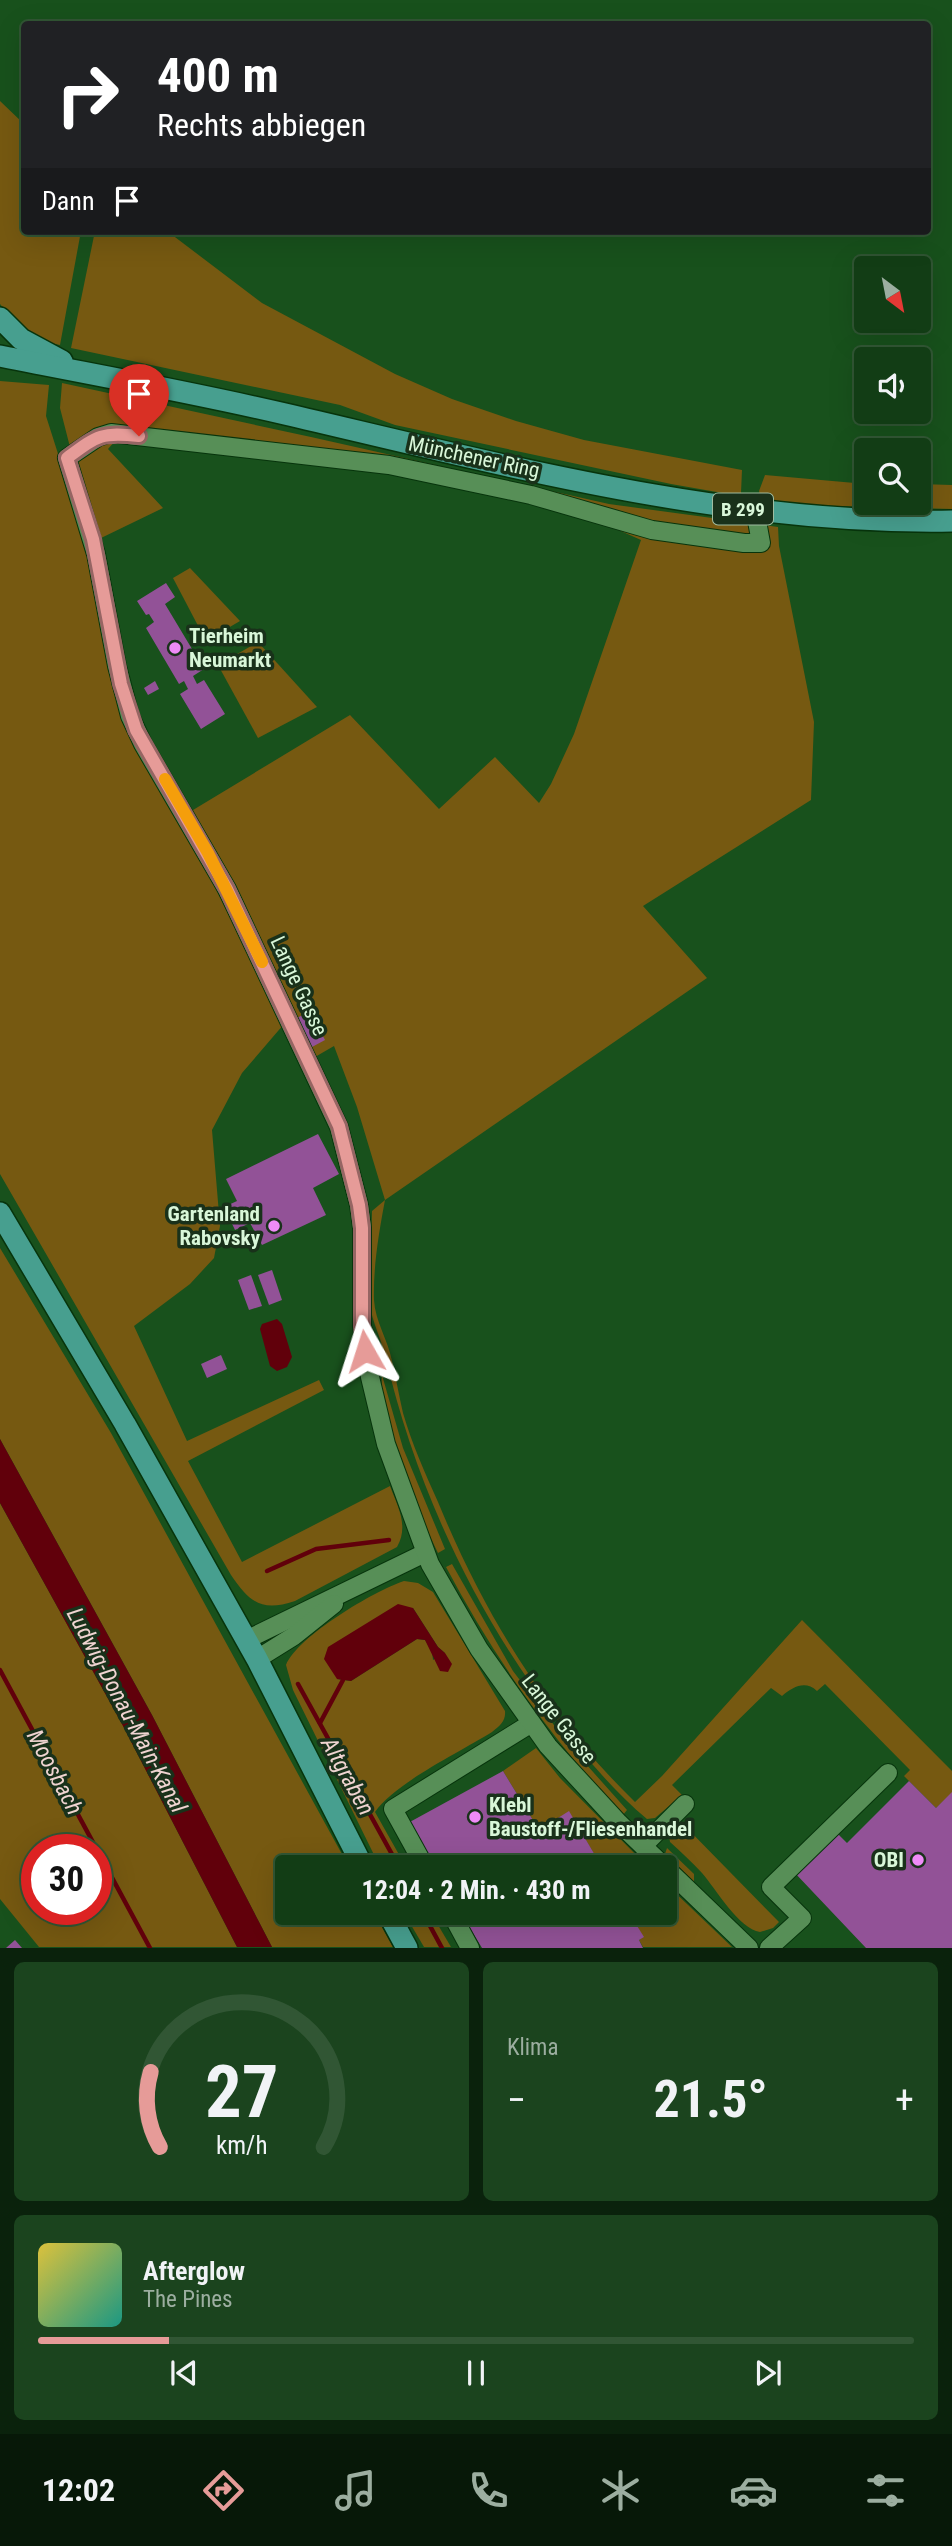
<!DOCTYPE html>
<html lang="de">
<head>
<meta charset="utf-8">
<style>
	body { margin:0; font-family:"Roboto Condensed",sans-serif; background:#1b441e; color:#f1f3f6; height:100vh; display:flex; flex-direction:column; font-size:26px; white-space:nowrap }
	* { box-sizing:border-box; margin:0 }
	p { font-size:23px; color:#9caea0 }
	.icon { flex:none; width:38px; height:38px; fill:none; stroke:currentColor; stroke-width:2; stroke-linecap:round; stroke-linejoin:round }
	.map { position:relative; height:1948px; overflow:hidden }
	.drawer { display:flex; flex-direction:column; gap:14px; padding:14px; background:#0a220c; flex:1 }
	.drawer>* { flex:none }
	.top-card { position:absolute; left:21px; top:21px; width:910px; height:214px; border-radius:7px; box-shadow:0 7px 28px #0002,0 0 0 2px #315634; background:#202124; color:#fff; overflow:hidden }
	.needle { width:46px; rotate:148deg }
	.fabs { position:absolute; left:854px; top:256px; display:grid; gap:14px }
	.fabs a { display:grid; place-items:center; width:77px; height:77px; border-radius:7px; background:#123d15; box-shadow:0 7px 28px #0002,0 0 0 2px #315634; font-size:35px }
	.speed { position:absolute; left:21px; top:1834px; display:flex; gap:14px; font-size:35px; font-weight:700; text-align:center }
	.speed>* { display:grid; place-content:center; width:91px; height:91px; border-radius:50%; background:#123d15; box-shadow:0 7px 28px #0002,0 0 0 2px #315634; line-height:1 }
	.speed .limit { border:10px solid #d22; background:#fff; color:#111 }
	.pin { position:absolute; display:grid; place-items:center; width:60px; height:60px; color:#fff; margin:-72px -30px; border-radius:50% 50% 50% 0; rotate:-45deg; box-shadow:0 0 7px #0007 }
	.pin .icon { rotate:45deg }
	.me { position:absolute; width:77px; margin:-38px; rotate:354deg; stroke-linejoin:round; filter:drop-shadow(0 0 5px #0008) }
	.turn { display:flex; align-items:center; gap:24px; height:147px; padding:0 21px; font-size:32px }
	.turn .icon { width:91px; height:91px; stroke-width:2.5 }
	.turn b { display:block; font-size:49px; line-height:60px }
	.then { display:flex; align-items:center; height:66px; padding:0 21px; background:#0003; gap:14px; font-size:26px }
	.big { font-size:52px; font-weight:700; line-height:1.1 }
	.drawer .card { flex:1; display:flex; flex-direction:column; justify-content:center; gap:10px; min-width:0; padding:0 24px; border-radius:10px; background:#1b441e }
	.drawer .dial { align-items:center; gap:0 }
	.dial svg { height:182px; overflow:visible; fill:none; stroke:#315634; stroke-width:7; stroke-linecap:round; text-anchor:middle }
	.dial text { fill:#f1f3f6; stroke:none }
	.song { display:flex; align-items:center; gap:21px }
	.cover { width:84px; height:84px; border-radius:10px; background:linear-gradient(135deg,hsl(50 70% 55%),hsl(170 70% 35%)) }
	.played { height:7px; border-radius:4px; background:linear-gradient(90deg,#e69b98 15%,#315634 15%) }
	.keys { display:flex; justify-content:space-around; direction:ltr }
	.heat { display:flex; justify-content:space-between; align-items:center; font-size:38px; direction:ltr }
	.drawer .tiles { flex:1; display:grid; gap:14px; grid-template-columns:1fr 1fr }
	.card:last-child { grid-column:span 2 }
	.trip { position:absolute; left:275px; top:1855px; width:402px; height:70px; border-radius:7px; background:#123d15; box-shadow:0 7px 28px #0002,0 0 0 2px #315634; font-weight:700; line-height:70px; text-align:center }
	.dock { display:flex; height:112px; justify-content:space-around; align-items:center; background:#071808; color:#9caea0 }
	.dock .icon { width:49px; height:49px }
	.dock .current { color:#e69b98 }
	.dock b { font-size:32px; color:#f1f3f6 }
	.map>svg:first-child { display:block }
	.green { fill:#765911; fill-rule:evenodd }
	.water { fill:#61000b }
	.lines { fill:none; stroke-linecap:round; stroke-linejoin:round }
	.stream { stroke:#61000b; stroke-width:4.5 }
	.building { fill:#925297 }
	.minor-casing { stroke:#07340c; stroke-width:20 }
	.major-casing { stroke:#07340c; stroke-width:24 }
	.minor { stroke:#578f57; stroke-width:18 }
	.major { stroke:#479f8f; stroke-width:21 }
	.route-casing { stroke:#966563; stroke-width:18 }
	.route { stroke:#e69b98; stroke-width:12 }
	.slow { stroke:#f59e0b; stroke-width:12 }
	.poi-dot { fill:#ef8bf7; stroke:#19311a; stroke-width:2.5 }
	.labels { text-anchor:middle; stroke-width:7; stroke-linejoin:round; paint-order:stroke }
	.shield { fill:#19311a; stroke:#9fbca0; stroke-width:2 }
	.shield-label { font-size:19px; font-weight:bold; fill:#d9f7d9 }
	.street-label { font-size:21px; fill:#d9f7d9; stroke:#19311a }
	.poi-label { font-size:21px; font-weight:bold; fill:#d9f7d9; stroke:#19311a; text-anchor:start }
	.water-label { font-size:23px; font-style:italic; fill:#f0d4d1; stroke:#19311a }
</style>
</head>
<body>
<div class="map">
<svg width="952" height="1948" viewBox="0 0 952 1948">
	<rect width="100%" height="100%" fill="#18511c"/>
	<g class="green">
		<path d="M 0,101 L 24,124 L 24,231 L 81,231 L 60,345 C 33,340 17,324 0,304 Z"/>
		<polygon points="95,231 167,231 262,303 395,374 452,399 516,421 584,440 742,470 741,493 734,495 671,484 395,425 340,405 71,348"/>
		<path d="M 0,381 L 49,385 L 46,416 L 89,551 L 112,687 L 128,734 L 204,866 L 284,1024 L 242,1073 L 212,1130 L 220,1226 L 214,1258 L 190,1284 L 134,1326 L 187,1441 L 319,1380 L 324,1390 L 188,1461 L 242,1562 L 390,1486 C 398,1507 409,1526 397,1547 L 295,1601 C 262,1612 250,1603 231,1575 L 0,1174 Z"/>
		<path d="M 62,383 L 311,437 L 609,504 L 778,527 L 779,546 L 814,722 L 811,800 L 643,906 L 707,978 L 385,1200 C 379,1232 373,1267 374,1300 C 375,1321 388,1340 392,1361 C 396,1378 399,1396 403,1413 C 412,1444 425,1473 438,1502 C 485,1616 546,1715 635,1802 L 662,1776 L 802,1620 L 952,1771 L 952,1793 L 936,1808 L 904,1776 L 910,1770 L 825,1684 L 817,1691 C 805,1680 793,1687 782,1696 L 771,1688 L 672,1785 L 682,1795 L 655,1818 L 647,1819 C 612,1790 582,1753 555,1717 C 473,1609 416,1487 385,1355 C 381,1338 372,1322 370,1305 L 372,1211 L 385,1200 L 357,1107 L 334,1046 L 315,1057 L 223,863 L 193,810 L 350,715 L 439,809 L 495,757 L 539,803 L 551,784 L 574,734 L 641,540 L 531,491 L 138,432 L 71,451 L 60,408 Z"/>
		<polygon points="116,440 108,449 163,508 99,539 77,464 86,450"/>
		<polygon points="765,475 866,484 866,502 919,502 919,484 952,485 952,509 798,505 761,500 759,491"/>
		<polygon points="190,568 240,621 206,641 173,578"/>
		<polygon points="258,642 317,707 258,738 218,665"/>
		<polygon points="0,1248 111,1433 349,1867 287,1867 287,1913 374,1913 393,1947 272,1947 152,1715 0,1439"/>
		<path d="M 382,1375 L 403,1448 L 445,1549 L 438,1553 C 417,1510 378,1421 382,1375 Z"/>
		<path d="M 0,1503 L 122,1724 L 237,1947 L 39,1947 L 0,1899 ZM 37,1850 L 96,1850 L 96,1909 L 37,1909 Z"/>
		<path d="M 452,1564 L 513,1671 L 569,1745 L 627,1810 L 623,1815 C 552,1740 494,1658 446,1567 Z"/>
		<path d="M 404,1581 L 418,1583 L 433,1592 L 505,1711 C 506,1721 500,1726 492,1732 C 460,1752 395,1783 375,1812 L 406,1867 L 380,1867 L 293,1690 L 286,1665 C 298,1636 374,1591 404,1581 ZM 413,1608 L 438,1647 L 445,1653 L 433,1660 L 432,1651 L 425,1640 L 417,1639 L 351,1681 L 337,1679 Z"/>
		<polygon points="536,1748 560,1778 648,1867 602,1867 569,1812 539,1830 503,1771"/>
		<path d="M 681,1822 L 779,1922 L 773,1928 L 760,1932 C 739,1929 716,1889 702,1873 C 692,1862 681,1852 670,1842 L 669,1836 Z"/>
		<polygon points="667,1848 694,1874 694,1882 665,1854"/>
		<polygon points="665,1883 732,1947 643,1947 639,1940 643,1937 629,1913 665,1913"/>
		<polygon points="404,1913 431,1913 451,1947 424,1947"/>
	</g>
	<g class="water">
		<polygon points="277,1319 282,1324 292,1357 287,1367 277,1371 270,1366 260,1329 262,1324"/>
		<polygon points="0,1439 152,1715 272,1947 237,1947 122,1724 0,1503"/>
		<polygon points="398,1604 413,1608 438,1647 445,1653 452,1664 448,1672 440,1671 425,1640 417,1639 351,1681 337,1679 324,1659 328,1647"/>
	</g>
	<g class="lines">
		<g class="stream">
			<polyline points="267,1571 316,1549 389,1540"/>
			<polyline points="0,1670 150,1948"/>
			<polyline points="298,1684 399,1867"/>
			<polyline points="320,1723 343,1680"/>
			<polyline points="423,1913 442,1948"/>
		</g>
	</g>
	<g class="building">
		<polygon points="166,583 175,597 165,604 204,669 193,676 197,684 204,680 225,714 201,729 180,694 188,689 184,681 179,684 146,628 154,622 149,614 146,615 137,601"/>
		<polygon points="155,681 159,689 148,695 144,688"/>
		<polygon points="310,1011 325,1040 312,1047 297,1018"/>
		<polygon points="318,1134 339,1174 313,1188 326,1215 262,1245 250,1223 235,1230 224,1207 237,1201 226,1179"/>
		<polygon points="272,1270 282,1300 269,1305 258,1275"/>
		<polygon points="251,1275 262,1306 249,1310 238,1280"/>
		<polygon points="221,1355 227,1369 207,1378 201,1364"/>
		<polygon points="503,1771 539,1830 569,1811 602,1867 434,1867 408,1823"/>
		<polygon points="909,1781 936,1808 952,1792 952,1948 866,1948 794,1872 836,1832 847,1843"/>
		<polygon points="461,1913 629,1913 644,1937 639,1940 643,1948 482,1948"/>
		<polygon points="15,1940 22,1948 6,1948"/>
	</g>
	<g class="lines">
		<defs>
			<g id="minor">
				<polyline points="246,1640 425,1553"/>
				<polyline points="257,1659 294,1636 334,1604"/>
				<polyline points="643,1846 685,1804"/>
				<polyline points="425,1867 393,1809 530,1724"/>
				<polyline points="451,1913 470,1948"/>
				<polyline points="749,1948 619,1823 548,1746 479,1649 430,1564 386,1444 370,1377 362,1326 362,1228 359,1205 339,1127 227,889 143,744 130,716 117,666 96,554 67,458 98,437 111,433 389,465 531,495 652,530 744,543 761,543 755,510"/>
				<polyline points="769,1948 802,1918 771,1887 888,1773"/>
			</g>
			<g id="major">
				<polyline points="0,318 21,339 62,361"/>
				<path d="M 0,356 C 95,375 191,392 285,414 C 504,465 726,525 952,521"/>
				<polyline points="0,1213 125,1424 257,1659 363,1867"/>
				<polyline points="388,1913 407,1948"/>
			</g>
		</defs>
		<use href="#minor" class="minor-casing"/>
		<use href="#major" class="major-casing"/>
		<use href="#minor" class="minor"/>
		<use href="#major" class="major"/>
	</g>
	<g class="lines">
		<defs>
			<path id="route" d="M 139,436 C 101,432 98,435 67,458 L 93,539 L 121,684 L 136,730 L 227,889 L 339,1126 L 359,1205 L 362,1228 L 362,1326 L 365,1351"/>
		</defs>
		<use href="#route" class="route-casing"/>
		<use href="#route" class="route"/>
		<polyline class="slow" points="165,779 208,853 262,962"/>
	</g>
	<g class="poi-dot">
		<circle cx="175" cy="648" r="7"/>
		<circle cx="274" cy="1226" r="7"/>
		<circle cx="475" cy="1817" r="7"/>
		<circle cx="918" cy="1860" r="7"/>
	</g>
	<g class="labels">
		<rect class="shield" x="713" y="493.5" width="60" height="31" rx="5"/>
		<g class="shield-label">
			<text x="743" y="516">B 299</text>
		</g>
		<g class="street-label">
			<text transform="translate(474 457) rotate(12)" y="7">Münchener Ring</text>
			<text transform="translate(299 986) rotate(65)" y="7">Lange Gasse</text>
			<text transform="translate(559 1719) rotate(52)" y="7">Lange Gasse</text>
		</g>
		<g class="poi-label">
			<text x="189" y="643">Tierheim<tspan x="189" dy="24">Neumarkt</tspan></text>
			<text x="260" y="1221" text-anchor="end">Gartenland<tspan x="260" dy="24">Rabovsky</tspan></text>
			<text x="489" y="1812">Klebl<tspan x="489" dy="24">Baustoff-/Fliesenhandel</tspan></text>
			<text x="904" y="1867" text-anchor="end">OBI</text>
		</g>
		<g class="water-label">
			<text transform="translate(127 1710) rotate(62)" y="8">Ludwig-Donau-Main-Kanal</text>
			<text transform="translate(55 1772) rotate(62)" y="8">Moosbach</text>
			<text transform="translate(348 1776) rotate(61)" y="8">Altgraben</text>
		</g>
	</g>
</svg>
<div class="fabs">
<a><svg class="needle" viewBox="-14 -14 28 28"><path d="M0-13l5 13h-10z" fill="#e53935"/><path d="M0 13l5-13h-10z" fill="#9caea0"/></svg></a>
<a><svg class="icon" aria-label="sound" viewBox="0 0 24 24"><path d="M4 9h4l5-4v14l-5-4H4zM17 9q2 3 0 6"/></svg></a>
<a><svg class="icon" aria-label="search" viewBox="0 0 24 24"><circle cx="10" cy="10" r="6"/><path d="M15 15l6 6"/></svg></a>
</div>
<div class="speed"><div class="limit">30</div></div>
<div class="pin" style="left:139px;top:436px;background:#d93025"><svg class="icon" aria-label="arrive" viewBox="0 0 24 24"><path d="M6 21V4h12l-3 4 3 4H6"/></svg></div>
<svg class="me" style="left:365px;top:1351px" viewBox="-20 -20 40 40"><path d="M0-17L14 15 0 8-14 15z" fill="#e69b98" stroke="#fff" stroke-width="4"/></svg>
<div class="trip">12:04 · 2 Min. · 430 m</div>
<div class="top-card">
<div class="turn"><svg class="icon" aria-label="right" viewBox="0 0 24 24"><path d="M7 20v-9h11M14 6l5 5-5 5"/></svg><div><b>400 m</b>Rechts abbiegen</div></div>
<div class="then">Dann<svg class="icon" aria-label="arrive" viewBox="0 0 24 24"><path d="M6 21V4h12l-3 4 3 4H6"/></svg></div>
</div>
</div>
<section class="drawer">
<div class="tiles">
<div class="card dial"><svg viewBox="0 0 100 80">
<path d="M14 69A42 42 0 1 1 86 69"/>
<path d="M14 69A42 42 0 0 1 10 36" stroke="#e69b98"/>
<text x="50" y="56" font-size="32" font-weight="700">27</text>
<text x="50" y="72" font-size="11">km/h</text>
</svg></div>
<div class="card"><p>Klima</p>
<div class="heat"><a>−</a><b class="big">21.5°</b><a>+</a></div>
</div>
<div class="card">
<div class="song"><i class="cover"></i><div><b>Afterglow</b><p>The Pines</p></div></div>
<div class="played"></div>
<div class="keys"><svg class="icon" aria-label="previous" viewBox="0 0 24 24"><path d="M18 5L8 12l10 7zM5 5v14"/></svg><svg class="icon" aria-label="pause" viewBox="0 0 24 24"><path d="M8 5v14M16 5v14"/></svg><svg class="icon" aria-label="next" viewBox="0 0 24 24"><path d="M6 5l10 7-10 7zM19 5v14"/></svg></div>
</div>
</div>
</section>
<nav class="dock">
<b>12:02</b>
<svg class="icon current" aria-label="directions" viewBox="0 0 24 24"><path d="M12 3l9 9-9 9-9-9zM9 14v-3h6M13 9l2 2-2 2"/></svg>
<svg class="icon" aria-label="music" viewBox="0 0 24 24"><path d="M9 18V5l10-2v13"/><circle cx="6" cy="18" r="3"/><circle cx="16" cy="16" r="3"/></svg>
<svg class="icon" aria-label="phone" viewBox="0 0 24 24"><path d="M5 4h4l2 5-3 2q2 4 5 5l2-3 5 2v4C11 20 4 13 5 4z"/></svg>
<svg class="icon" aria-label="climate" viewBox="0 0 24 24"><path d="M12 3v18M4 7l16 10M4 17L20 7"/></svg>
<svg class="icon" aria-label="car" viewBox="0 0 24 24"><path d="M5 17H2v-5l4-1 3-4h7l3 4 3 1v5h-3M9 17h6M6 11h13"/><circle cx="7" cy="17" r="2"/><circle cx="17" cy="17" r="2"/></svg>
<svg class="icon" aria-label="filters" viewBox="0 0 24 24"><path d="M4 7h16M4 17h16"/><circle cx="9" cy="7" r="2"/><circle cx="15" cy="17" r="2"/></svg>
</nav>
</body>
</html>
